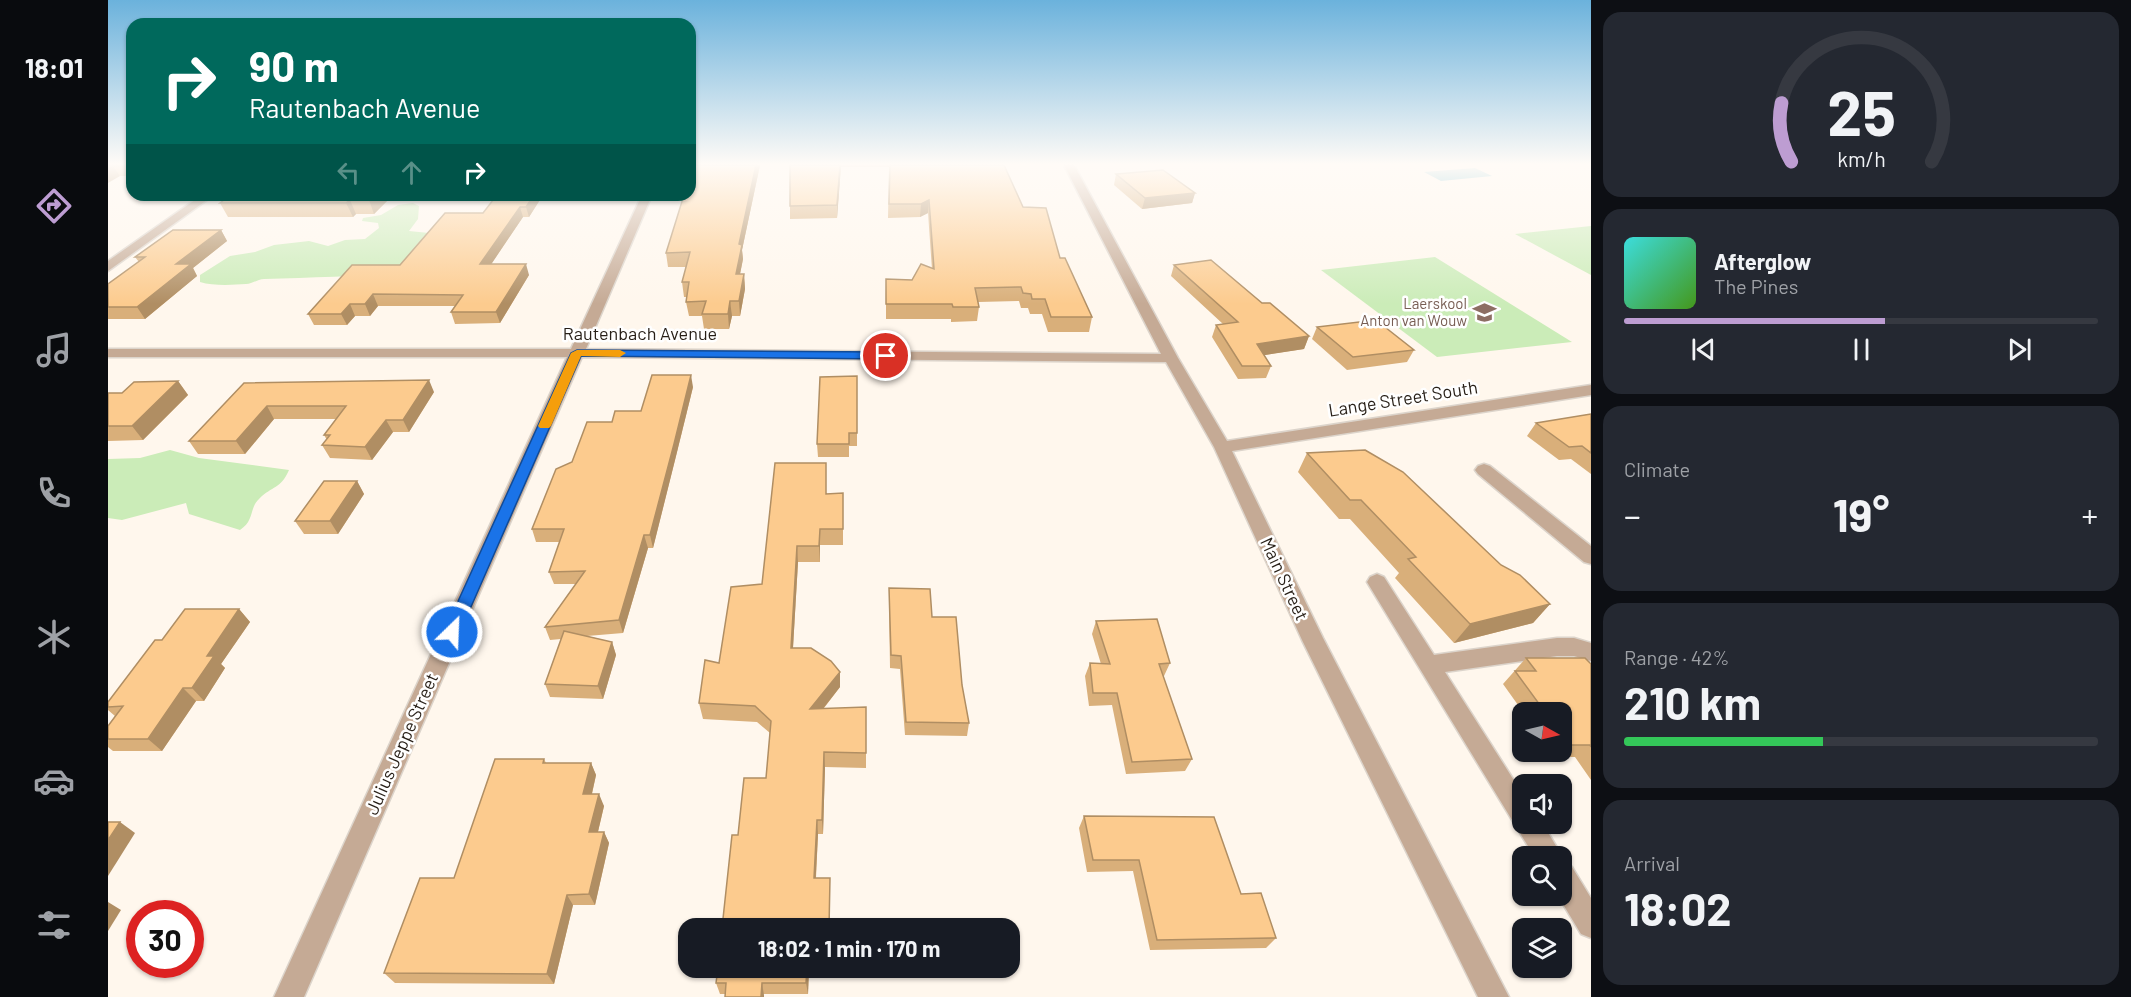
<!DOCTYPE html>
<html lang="en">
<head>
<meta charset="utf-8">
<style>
	body { margin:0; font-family:Barlow,sans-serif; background:#242831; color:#f1f3f6; height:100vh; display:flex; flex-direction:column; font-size:22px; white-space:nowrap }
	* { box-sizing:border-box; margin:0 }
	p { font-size:20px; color:#9ea1a6 }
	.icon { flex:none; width:33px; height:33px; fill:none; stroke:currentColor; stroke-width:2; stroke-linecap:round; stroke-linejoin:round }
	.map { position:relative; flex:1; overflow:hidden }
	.drawer { display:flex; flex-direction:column; gap:12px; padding:12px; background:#0d0f14; width:540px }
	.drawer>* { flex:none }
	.top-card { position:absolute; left:18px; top:18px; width:570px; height:183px; border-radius:18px; box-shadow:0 2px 4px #0004; background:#00695c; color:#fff; overflow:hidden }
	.needle { width:39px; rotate:98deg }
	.fabs { position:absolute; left:1404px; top:702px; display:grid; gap:12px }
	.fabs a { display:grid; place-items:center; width:60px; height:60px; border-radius:12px; background:#171b24; box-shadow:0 2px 4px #0004; font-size:30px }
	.speed { position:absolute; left:18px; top:900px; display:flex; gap:12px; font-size:30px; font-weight:700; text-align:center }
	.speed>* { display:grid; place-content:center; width:78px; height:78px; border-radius:50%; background:#171b24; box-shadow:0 2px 4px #0004; line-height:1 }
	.speed .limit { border:9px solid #d22; background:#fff; color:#111 }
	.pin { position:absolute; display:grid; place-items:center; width:51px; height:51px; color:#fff; margin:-26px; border:3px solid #fff; border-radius:50%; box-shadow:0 2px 6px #0007 }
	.me { position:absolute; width:66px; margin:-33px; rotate:24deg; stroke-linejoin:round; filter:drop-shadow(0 0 4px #0008) }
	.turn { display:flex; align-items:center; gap:21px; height:126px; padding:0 24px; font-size:27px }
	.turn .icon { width:78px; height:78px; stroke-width:2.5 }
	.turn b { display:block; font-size:42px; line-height:51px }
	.lanes { display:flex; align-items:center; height:57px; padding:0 24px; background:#0003; justify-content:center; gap:30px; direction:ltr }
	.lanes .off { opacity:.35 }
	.big { font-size:45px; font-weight:700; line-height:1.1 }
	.drawer .widget { flex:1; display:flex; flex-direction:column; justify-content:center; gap:9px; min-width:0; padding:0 21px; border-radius:18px; background:#242831 }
	.drawer .dial { align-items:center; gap:0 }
	.dial svg { height:156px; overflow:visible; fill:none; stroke:#363941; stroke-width:7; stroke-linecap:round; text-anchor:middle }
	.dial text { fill:#f1f3f6; stroke:none }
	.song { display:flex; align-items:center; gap:18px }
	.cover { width:72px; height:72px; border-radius:9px; background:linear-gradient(135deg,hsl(180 70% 55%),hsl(100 70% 35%)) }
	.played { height:6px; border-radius:3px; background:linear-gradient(90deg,#bd9dd2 55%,#363941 55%) }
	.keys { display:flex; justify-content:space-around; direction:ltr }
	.heat { display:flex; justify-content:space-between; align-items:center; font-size:33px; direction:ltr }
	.charge { height:9px; border-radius:4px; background:linear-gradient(90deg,#34c759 42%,#363941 0) }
	.trip { position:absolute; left:570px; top:918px; width:342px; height:60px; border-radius:18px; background:#171b24; box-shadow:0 2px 4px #0004; font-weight:700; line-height:60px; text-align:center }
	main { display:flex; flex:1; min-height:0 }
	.tabs { display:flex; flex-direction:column; width:108px; justify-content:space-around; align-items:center; background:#090b0e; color:#9ea1a6 }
	.tabs .icon { width:42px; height:42px }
	.tabs .on { color:#bd9dd2 }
	.tabs b { font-size:27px; color:#f1f3f6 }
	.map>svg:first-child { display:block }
	.green { fill:#cbecb8 }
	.water { fill:#51afc9 }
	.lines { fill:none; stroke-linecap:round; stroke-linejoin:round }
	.minor-casing { stroke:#dcd4cb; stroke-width:3 }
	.minor { fill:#c5aa95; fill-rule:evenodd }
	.wall { fill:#d9af7a }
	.shaded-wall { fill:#b08e63 }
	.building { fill:#fccb8e; stroke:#b08e63; stroke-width:1.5 }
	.route { fill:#1a73e8; stroke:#114b97; stroke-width:1.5 }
	.slow { fill:#f59e0b }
	.labels { text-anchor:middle; stroke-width:5; stroke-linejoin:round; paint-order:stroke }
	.far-education-label { font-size:15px; fill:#785e54; stroke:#fff; text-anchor:end }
	.street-label { font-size:18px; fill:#271f17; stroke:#fff }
</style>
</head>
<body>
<main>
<nav class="tabs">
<b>18:01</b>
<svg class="icon on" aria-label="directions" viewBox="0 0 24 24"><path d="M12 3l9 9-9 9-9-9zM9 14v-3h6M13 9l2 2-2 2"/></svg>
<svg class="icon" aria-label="music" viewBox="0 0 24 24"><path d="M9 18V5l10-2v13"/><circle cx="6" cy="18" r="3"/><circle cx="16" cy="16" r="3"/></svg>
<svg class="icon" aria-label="phone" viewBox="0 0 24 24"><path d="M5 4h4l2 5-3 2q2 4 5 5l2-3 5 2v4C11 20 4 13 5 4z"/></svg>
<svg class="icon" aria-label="climate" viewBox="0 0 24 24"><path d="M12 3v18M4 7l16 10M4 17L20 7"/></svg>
<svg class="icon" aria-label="car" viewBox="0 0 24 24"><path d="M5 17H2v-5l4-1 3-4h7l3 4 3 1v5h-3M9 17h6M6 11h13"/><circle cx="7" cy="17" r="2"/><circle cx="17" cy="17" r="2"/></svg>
<svg class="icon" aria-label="filters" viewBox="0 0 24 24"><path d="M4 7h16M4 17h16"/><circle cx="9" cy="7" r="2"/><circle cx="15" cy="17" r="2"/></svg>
</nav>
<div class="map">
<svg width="1483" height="997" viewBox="0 0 1483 997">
	<rect width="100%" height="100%" fill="#fff7ed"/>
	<g class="green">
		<path d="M 305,203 L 311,206 L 310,219 L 301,231 L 321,233 L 296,275 C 249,275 202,278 156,279 C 150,279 144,284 138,284 C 124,285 105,286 92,282 L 92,275 L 122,256 L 147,252 L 166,245 L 201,241 L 220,246 L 237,240 L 257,239 L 271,228 L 270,223 L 254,221 L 255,218 L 273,215 L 290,205 Z"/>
		<polygon points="1483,226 1483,275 1407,234"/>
		<polygon points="1327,257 1464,342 1329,357 1213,270"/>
		<path d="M 62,450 L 91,458 L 181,470 C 172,490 165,485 151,499 C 141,508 147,520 132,530 L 81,514 L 78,503 L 14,520 L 0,518 L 0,459 L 32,458 Z"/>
	</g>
	<polygon class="water" points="1367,168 1384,176 1333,181 1316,172"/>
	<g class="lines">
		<defs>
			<g id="minor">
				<polygon points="956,165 966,165 1070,358 1119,441 1483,385 1483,395 1124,451 1215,638 1401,997 1370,997 1194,640 1106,447 1058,362 474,357 196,997 166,997 459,357 0,357 0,349 463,349 534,195 544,195 478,349 1053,354"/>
				<polygon points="94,195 106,195 0,271 0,261"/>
				<polygon points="1376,464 1382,466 1483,546 1483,564 1476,562 1370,474 1367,470 1370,466"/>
				<polygon points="1269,574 1276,577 1326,655 1449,638 1466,638 1483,643 1483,661 1466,656 1449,656 1337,672 1414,793 1414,824 1435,824 1454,856 1454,858 1426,856 1262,587 1259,582 1262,577"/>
				<polygon points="1454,864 1464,867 1483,898 1483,938 1473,934 1450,896 1454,896"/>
			</g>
		</defs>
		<use href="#minor" class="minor-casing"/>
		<use href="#minor" class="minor"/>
	</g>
	<g class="wall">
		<polygon points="0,165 24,165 24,176 12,176"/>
		<polygon points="582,165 652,165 634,250 635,259 632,274 636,274 637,289 632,316 624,316 621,329 596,329 594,316 581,316 578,302 579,297 576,297 574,282 578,267 560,267 558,253 582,195"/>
		<polygon points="682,165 896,165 915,207 952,258 984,317 981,332 940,332 934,314 922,314 920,308 913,308 911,301 870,302 871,307 869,321 843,322 843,319 778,319 778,279 804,280 824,269 820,213 812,217 780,218 781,167 733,167 729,218 682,219"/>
		<polygon points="1008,174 1087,193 1084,203 1034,209 1006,185"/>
		<polygon points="123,195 285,195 266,214 248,214 245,217 120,217 112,203"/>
		<polygon points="389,195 462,195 435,195 421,217 415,217 383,264 421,275 392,323 347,324 343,312 347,306 270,306 262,316 247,316 239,325 206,325 200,314 292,265 375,213"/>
		<polygon points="113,230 119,241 85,268 89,276 37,319 0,319 0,284 31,262 27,257"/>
		<polygon points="1066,265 1201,336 1196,349 1156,355 1163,366 1158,378 1130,379 1104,337 1108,325 1115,324 1063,276"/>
		<polygon points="1209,327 1306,350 1299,362 1239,370 1204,339"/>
		<polygon points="749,376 749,446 741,446 741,457 710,457 709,444"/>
		<polygon points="70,381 80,395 35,440 0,441 0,393 14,393"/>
		<polygon points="136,383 326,392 301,432 285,432 264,460 222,458 214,445 219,440 216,435 229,419 166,419 137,454 90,454 81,441"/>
		<polygon points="585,387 568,456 545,548 540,548 515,633 479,636 504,642 508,655 495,699 442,697 437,684 453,639 442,640 437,627 468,584 446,584 441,572 452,542 428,542 424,529 464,462 504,422 533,411"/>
		<polygon points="1483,414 1483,474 1463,459 1451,460 1419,436 1428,423"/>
		<polygon points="1199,453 1393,565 1442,604 1425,623 1346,643 1287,578 1291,573 1242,519 1231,519 1190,472"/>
		<polygon points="249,481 256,494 230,534 196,534 187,521"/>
		<polygon points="735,493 735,545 712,545 712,562 690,562 685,648 732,687 716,708 758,753 758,768 717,767 715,834 710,834 708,878 722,891 722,928 614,928 630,835 658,778 662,733 649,722 595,719 591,703 611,663 654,584 718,494"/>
		<polygon points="781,588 824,617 854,685 861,723 859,736 797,735 792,669 782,668 781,601"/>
		<polygon points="131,609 142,622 113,664 117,668 96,701 88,701 54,751 5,751 0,747 0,726 7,716 0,710 0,702 54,640"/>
		<polygon points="988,621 1062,663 1056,676 1055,676 1084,759 1077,771 1018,774 1004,705 981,706 977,676 982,663 993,664 984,634"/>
		<polygon points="1418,658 1483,664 1483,780 1467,757 1446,757 1442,752 1454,752 1454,712 1415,712 1395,684"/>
		<polygon points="436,759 438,763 483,763 488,775 484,794 496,806 490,832 496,832 501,843 487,905 465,905 446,984 287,983 276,973 346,878"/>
		<polygon points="976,816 1133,894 1168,938 1158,948 1042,950 1025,871 979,872 971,828"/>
		<polygon points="701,968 700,994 612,994 608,983"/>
	</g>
	<g class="shaded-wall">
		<polygon points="22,165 24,165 24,171 21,166"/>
		<polygon points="648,165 652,165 634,250 635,259 629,289 628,274 631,244"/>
		<polygon points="732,165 733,165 729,218 729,205"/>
		<polygon points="5,166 12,176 0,183 0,169"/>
		<polygon points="1087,193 1084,203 1034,209 1037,198"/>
		<polygon points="265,195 285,195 266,214 261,200"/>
		<polygon points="426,195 435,195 421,217 418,207"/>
		<polygon points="242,200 248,214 245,217 238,203"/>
		<polygon points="821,200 820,213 812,217 813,204"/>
		<polygon points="412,207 415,217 376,275 372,264"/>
		<polygon points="113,230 119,241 85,268 89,276 37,319 29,307 68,264"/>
		<polygon points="418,264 421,275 392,323 388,312"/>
		<polygon points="636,274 637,289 632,316 631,301"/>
		<polygon points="265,294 270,306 262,316 257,304"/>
		<polygon points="622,301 624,316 621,329 620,314"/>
		<polygon points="242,304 247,316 239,325 233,314"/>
		<polygon points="1201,336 1196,349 1144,357 1149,344"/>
		<polygon points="583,375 585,387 568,456 545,548 542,535"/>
		<polygon points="321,380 326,392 301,432 295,420"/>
		<polygon points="70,381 80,395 35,440 24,426"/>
		<polygon points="159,406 166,419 137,454 128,441"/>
		<polygon points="278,420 285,432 264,460 257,447"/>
		<polygon points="249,481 256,494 230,534 222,521"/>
		<polygon points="712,529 712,562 711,546"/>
		<polygon points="536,535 540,548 515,633 511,620"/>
		<polygon points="689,546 690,562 684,664 683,648"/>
		<polygon points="1442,604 1425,623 1346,643 1362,624"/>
		<polygon points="131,609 142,622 113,664 117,668 96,701 84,688 99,656"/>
		<polygon points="504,642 508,655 495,699 490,686"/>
		<polygon points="732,672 732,687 703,724 702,709"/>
		<polygon points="75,688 88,701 54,751 40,739"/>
		<polygon points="716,752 717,767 715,834 714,820"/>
		<polygon points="483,763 488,775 481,806 475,794"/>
		<polygon points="491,794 496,806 487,844 481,832"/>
		<polygon points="709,820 710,834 707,891 706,878"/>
		<polygon points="12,822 27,833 0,876 0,840"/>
		<polygon points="496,832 501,843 487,905 481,894"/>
		<polygon points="722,878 722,928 721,928"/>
		<polygon points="459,895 465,905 446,984 439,974"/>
		<polygon points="0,902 13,910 0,931"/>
		<polygon points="699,968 701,968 700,994 698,983"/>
		<polygon points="654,983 656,995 656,997 653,997"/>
	</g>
	<g class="building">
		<polygon points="0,165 22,165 21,166 5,166 0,169"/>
		<polygon points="582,165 648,165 631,244 634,245 628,274 636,274 631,301 622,301 620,314 594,314 598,301 578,302 581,282 574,282 582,252 558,253 576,195 582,195"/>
		<polygon points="682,165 732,165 729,205 682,206"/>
		<polygon points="782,165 896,165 915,207 938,208 952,258 957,258 984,317 943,317 937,299 924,299 923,294 915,293 913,287 867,288 871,307 845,307 844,304 778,304 778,279 804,280 813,264 826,269 821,200 813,204 781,204"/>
		<polygon points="1055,170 1087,193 1037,198 1008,174"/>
		<polygon points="123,195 265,195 261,200 242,200 238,203 112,203"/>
		<polygon points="389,195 426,195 418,207 412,207 372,264 418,264 388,312 343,312 355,295 265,294 257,304 242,304 233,314 200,314 244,265 292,265 337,213 375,213"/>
		<polygon points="65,230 113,230 68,264 83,264 29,307 0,307 0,284 37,257 27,257"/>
		<polygon points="1103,260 1154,303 1162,303 1201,336 1149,344 1163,366 1134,366 1108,325 1130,322 1066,265"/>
		<polygon points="1268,320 1306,350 1245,357 1209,327"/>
		<polygon points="544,375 583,375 566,444 542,535 536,535 511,620 437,627 477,571 441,572 456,529 424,529 448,469 464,462 479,422 504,422 507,411 533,411"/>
		<polygon points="749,376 749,433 741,433 741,444 709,444 712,377"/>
		<polygon points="321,380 295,420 278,420 257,447 214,445 222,435 216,435 238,406 159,406 128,441 81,441 136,383"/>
		<polygon points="70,381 24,426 0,426 0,393 14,393 26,382"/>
		<polygon points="1483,414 1483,453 1474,446 1461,447 1428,423"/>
		<polygon points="1257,450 1295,472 1393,565 1412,575 1442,604 1362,624 1300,559 1308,557 1253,500 1242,500 1199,453"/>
		<polygon points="667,463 718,463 718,494 735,493 735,529 712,529 711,546 689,546 683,648 703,648 723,661 732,672 702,709 758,707 758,753 716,752 714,820 709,820 706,878 722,878 721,928 614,928 624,835 630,835 636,778 658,778 663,721 647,706 591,703 597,660 611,663 623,587 654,584"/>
		<polygon points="216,481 249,481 222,521 187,521"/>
		<polygon points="781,588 822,589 824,617 848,617 854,685 861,723 798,722 793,656 783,655"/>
		<polygon points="77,609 131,609 99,656 106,656 84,688 75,688 40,739 0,739 0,726 15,706 0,707 0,702 47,640 54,640"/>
		<polygon points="1049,619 1062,663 1051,664 1084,759 1024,762 1009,693 985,693 982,663 1002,664 988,621"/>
		<polygon points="456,631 504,642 490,686 437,684"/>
		<polygon points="1418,658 1477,658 1483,664 1483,747 1482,745 1460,745 1454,735 1454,712 1437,712 1407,671 1428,671"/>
		<polygon points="387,759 436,759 435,763 483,763 475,794 491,794 481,832 496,832 481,894 459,895 439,974 276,973 312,878 346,878"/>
		<polygon points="976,816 1106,817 1133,894 1153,893 1168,938 1049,940 1031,860 985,860"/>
		<polygon points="0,822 12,822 0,840"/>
		<polygon points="610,968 699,968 698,983 654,983 653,997 617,997 618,983 608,983"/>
	</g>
	<linearGradient id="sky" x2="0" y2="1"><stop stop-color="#6bb2dc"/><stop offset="0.54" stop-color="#fffbf7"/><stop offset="1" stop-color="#fffbf7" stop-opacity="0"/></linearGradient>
	<rect width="1483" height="304" fill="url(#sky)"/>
	<polygon class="route" points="469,350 778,352 783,356 778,359 473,356 352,632 350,637 344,639 338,637 336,632 463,353"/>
	<polygon class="slow" points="469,350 512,350 518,353 512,357 473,356 443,426 441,428 432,428 430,426 463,353"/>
	<defs>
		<symbol id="school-bare" viewBox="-9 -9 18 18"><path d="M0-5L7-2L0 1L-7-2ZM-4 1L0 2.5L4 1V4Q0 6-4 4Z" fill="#8d6e63" stroke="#fff" stroke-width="2.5" paint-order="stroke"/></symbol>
	</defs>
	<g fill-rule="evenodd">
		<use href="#school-bare" x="1360" y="296" width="33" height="33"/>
	</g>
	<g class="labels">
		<g class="far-education-label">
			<text x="1359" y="309">Laerskool<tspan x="1359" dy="17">Anton van Wouw</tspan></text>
		</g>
		<g class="street-label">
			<text x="532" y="340">Rautenbach Avenue</text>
			<text transform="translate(1295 399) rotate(-9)" y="6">Lange Street South</text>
			<text transform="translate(1176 579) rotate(65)" y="6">Main Street</text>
			<text transform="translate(294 744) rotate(-66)" y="6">Julius Jeppe Street</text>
		</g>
	</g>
</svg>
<div class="fabs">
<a><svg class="needle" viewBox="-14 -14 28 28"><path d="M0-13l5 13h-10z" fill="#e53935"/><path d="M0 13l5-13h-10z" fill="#9ea1a6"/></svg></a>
<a><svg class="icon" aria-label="sound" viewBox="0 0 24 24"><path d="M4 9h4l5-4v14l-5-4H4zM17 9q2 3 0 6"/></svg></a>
<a><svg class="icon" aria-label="search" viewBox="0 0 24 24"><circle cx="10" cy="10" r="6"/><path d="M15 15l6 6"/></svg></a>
<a><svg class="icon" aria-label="layers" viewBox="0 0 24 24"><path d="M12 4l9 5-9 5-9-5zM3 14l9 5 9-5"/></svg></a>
</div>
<div class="speed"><div class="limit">30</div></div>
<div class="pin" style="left:778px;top:356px;background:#d93025"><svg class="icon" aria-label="arrive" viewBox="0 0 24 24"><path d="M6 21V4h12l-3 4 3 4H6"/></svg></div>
<svg class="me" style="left:344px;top:632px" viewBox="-20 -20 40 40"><circle r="17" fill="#1a73e8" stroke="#fff" stroke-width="3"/><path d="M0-11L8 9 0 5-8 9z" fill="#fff"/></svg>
<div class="trip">18:02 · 1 min · 170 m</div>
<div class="top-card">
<div class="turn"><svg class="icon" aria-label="right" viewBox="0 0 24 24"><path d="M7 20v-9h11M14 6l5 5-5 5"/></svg><div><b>90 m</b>Rautenbach Avenue</div></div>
<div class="lanes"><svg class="icon off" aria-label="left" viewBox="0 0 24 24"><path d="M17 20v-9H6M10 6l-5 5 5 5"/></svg><svg class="icon off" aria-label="ahead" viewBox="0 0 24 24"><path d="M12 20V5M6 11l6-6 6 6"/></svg><svg class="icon" aria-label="right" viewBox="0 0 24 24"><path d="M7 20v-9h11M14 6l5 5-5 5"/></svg></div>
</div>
</div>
<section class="drawer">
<div class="widget dial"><svg viewBox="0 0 100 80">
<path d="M14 69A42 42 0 1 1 86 69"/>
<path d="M14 69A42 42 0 0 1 9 39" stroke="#bd9dd2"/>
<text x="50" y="56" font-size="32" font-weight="700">25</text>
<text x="50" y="72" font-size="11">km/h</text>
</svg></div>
<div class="widget">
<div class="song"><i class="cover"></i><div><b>Afterglow</b><p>The Pines</p></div></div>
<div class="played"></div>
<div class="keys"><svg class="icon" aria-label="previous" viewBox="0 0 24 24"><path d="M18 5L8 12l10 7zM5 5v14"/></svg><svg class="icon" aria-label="pause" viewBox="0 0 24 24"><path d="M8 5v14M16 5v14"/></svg><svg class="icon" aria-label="next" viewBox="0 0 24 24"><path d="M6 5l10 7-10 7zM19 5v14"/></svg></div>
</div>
<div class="widget"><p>Climate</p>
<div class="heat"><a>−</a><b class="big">19°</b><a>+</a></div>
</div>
<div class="widget"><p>Range · 42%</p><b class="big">210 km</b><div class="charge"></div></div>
<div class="widget"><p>Arrival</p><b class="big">18:02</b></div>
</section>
</main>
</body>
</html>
